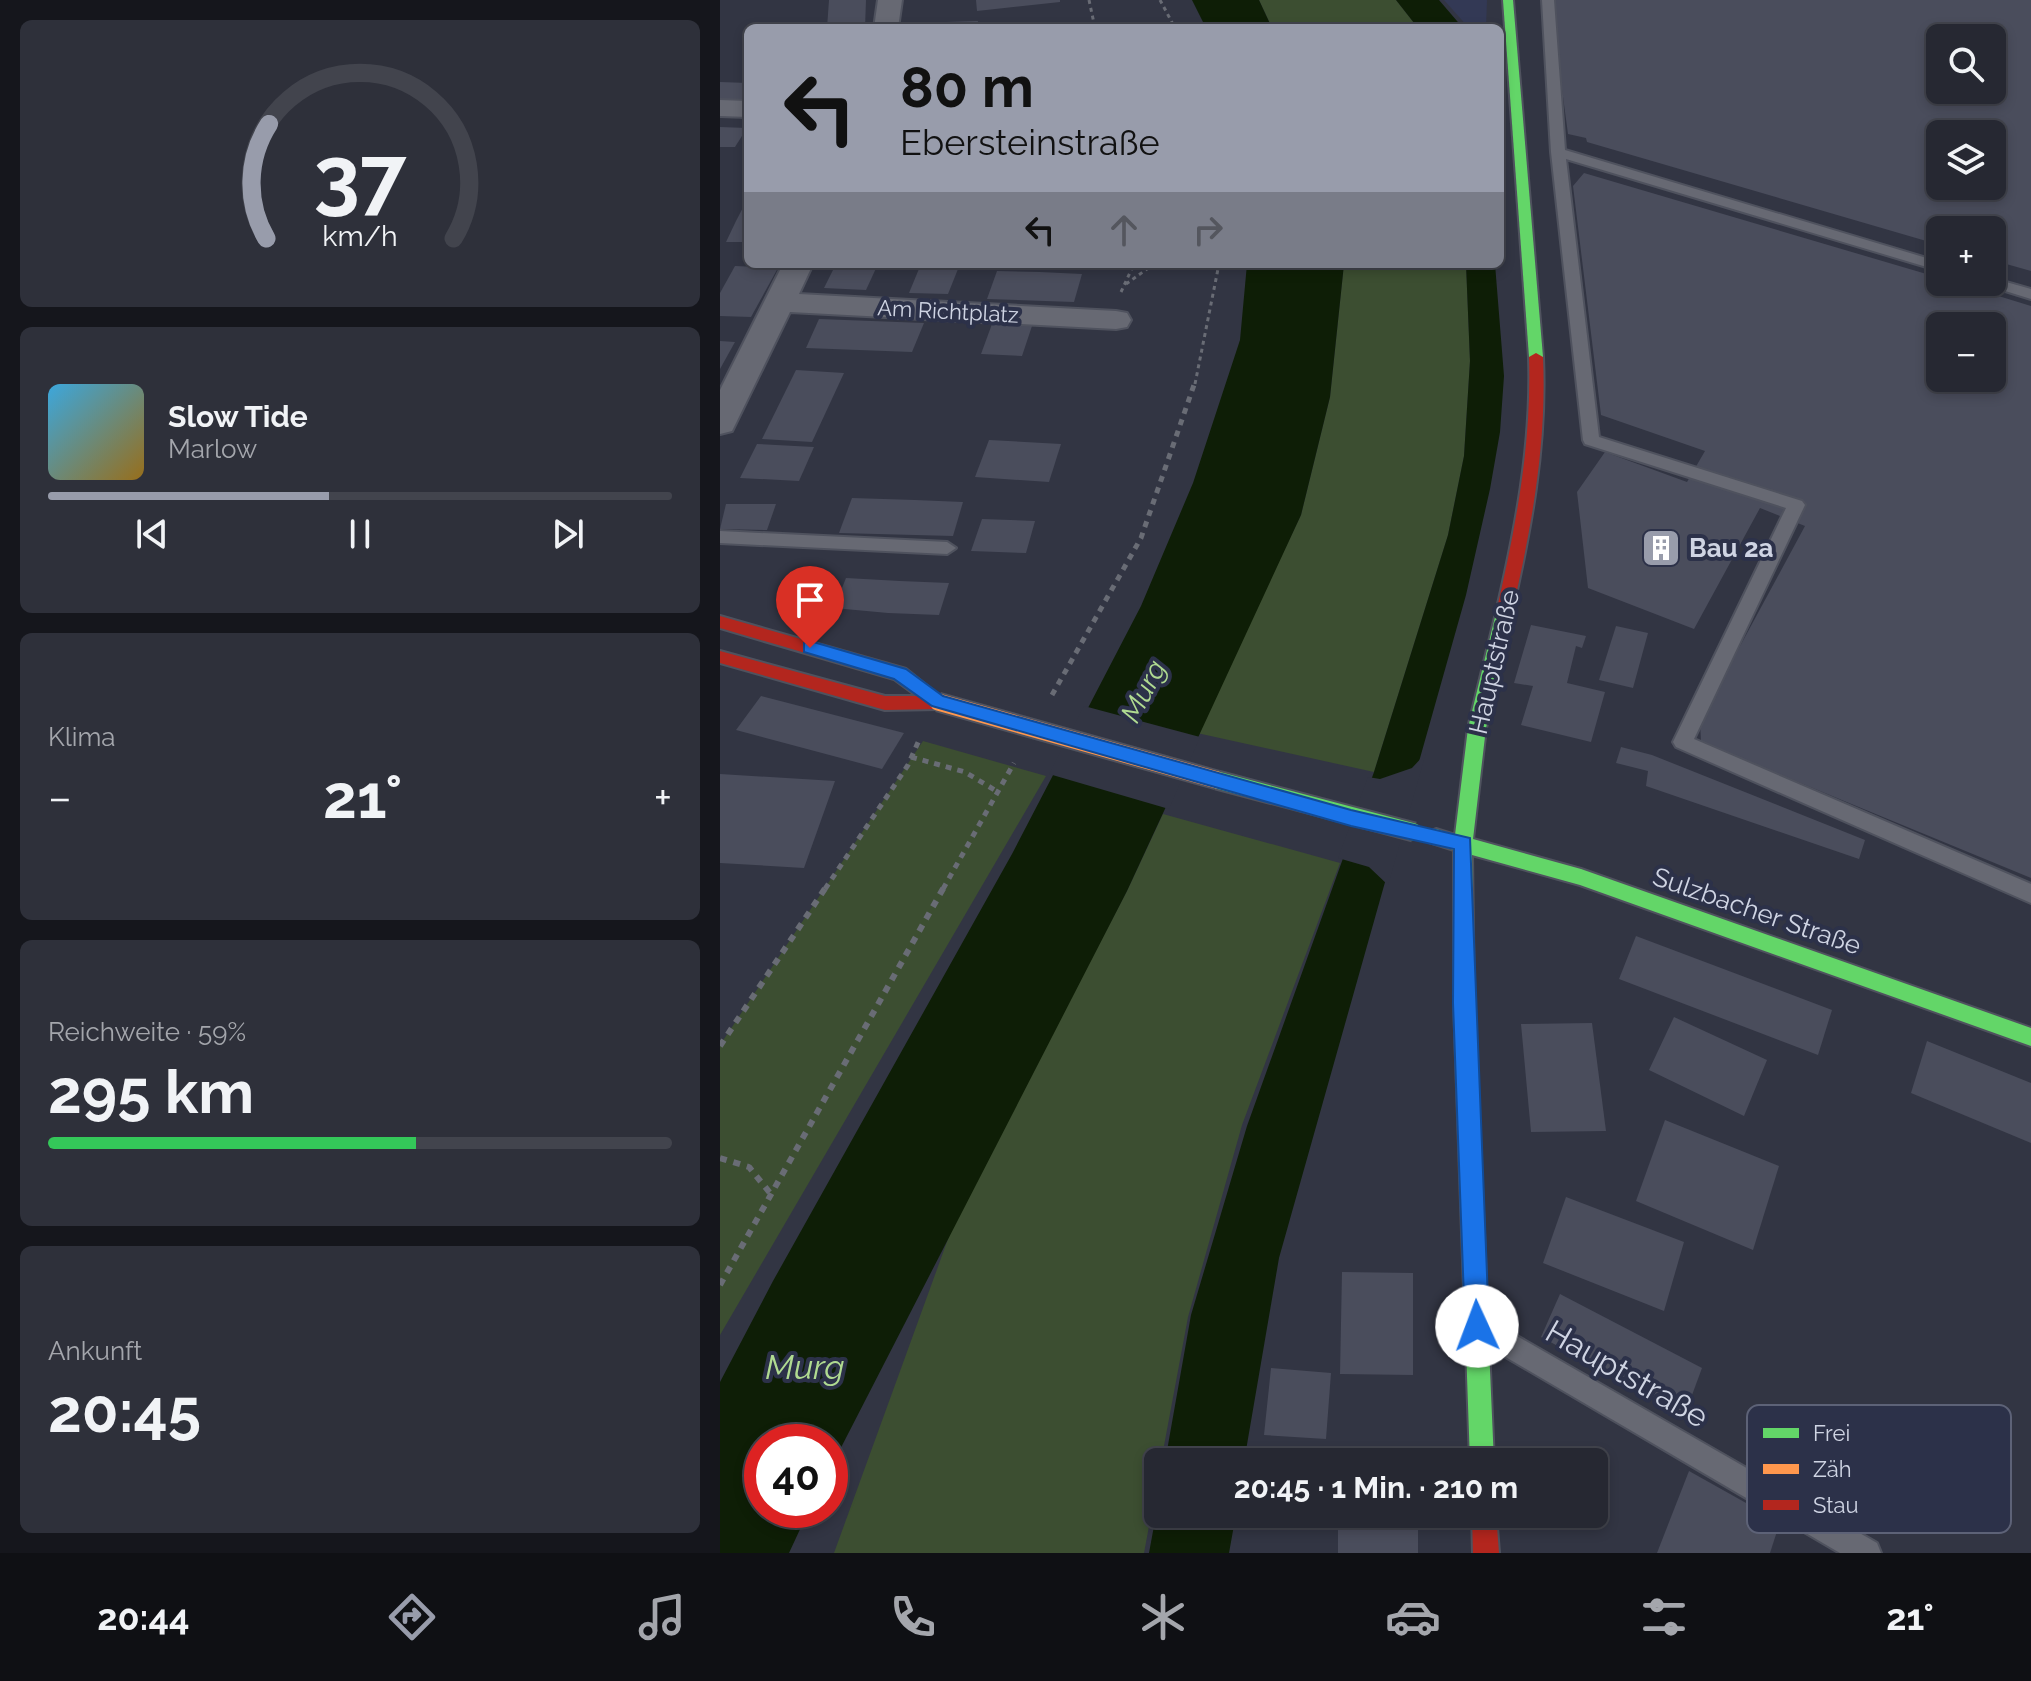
<!DOCTYPE html>
<html lang="de">
<head>
<meta charset="utf-8">
<style>
	body { margin:0; font-family:Raleway,sans-serif; background:#2e303a; color:#f1f3f6; height:100vh; display:flex; flex-direction:column; font-size:30px; white-space:nowrap }
	* { box-sizing:border-box; margin:0 }
	p { font-size:26px; color:#a4a6ac }
	.icon { flex:none; width:44px; height:44px; fill:none; stroke:currentColor; stroke-width:2; stroke-linecap:round; stroke-linejoin:round }
	.map { position:relative; flex:1; overflow:hidden }
	.sheet { display:flex; flex-direction:column; gap:20px; padding:20px; background:#15161c; width:720px }
	.sheet>* { flex:none }
	.banner { position:absolute; left:24px; top:24px; width:760px; height:244px; border-radius:12px; box-shadow:0 4px 12px #0003,0 0 0 2px #42444d; background:#989cab; color:#111; overflow:hidden }
	.tools { position:absolute; left:1206px; top:24px; display:grid; gap:16px }
	.tools a { display:grid; place-items:center; width:80px; height:80px; border-radius:12px; background:#262832; box-shadow:0 4px 12px #0003,0 0 0 2px #42444d; font-size:40px }
	.speed { position:absolute; left:24px; top:1424px; display:flex; gap:16px; font-size:40px; font-weight:700; text-align:center }
	.speed>* { display:grid; place-content:center; width:104px; height:104px; border-radius:50%; background:#262832; box-shadow:0 4px 12px #0003,0 0 0 2px #42444d; line-height:1 }
	.speed .limit { border:12px solid #d22; background:#fff; color:#111 }
	.pin { position:absolute; display:grid; place-items:center; width:68px; height:68px; color:#fff; margin:-82px -34px; border-radius:50% 50% 50% 0; rotate:-45deg; box-shadow:0 0 8px #0007 }
	.pin .icon { rotate:45deg }
	.me { position:absolute; width:88px; margin:-44px; rotate:358deg; stroke-linejoin:round; filter:drop-shadow(0 0 6px #0008) }
	.turn { display:flex; align-items:center; gap:28px; height:168px; padding:0 24px; font-size:36px }
	.turn .icon { width:104px; height:104px; stroke-width:2.5 }
	.turn b { display:block; font-size:56px; line-height:68px }
	.lanes { display:flex; align-items:center; height:76px; padding:0 24px; background:#0003; justify-content:center; gap:40px; direction:ltr }
	.lanes .off { opacity:.35 }
	.big { font-size:60px; font-weight:700; line-height:1.1 }
	.sheet .widget { flex:1; display:flex; flex-direction:column; justify-content:center; gap:12px; min-width:0; padding:0 28px; border-radius:12px; background:#2e303a }
	.sheet .dial { align-items:center; gap:0 }
	.dial svg { height:208px; overflow:visible; fill:none; stroke:#42444d; stroke-width:7; stroke-linecap:round; text-anchor:middle }
	.dial text { fill:#f1f3f6; stroke:none }
	.song { display:flex; align-items:center; gap:24px }
	.cover { width:96px; height:96px; border-radius:12px; background:linear-gradient(135deg,hsl(200 70% 55%),hsl(40 70% 35%)) }
	.played { height:8px; border-radius:4px; background:linear-gradient(90deg,#989cab 45%,#42444d 45%) }
	.keys { display:flex; justify-content:space-around; direction:ltr }
	.heat { display:flex; justify-content:space-between; align-items:center; font-size:44px; direction:ltr }
	.charge { height:12px; border-radius:6px; background:linear-gradient(90deg,#34c759 59%,#42444d 0) }
	.trip { position:absolute; left:424px; top:1448px; width:464px; height:80px; border-radius:12px; background:#262832; box-shadow:0 4px 12px #0003,0 0 0 2px #42444d; font-weight:700; line-height:80px; text-align:center }
	.tab-bar { display:flex; height:128px; justify-content:space-around; align-items:center; background:#0f1014; color:#a4a6ac }
	.tab-bar .icon { width:56px; height:56px }
	.tab-bar .active { color:#989cab }
	.tab-bar b { font-size:36px; color:#f1f3f6 }
	main { display:flex; flex:1; min-height:0 }
	.map>svg:first-child { display:block }
	.built { fill:#333955 }
	.green { fill:#3c4e31 }
	.water { fill:#0e1e06 }
	.pier { fill:#323543 }
	.building { fill:#4a4d5c; fill-rule:evenodd }
	.lines { fill:none; stroke-linecap:round; stroke-linejoin:round }
	.lane-casing { stroke:#4f525e; stroke-width:4 }
	.street-casing { stroke:#4f525e; stroke-width:4 }
	.fast-casing { stroke:#4f525e; stroke-width:4 }
	.jam-casing { stroke:#4f525e; stroke-width:4 }
	.path-far2 { stroke:#696c75; stroke-width:3; stroke-dasharray:4 4; stroke-linecap:butt }
	.path-far1 { stroke:#696c75; stroke-width:5; stroke-dasharray:6 6; stroke-linecap:butt }
	.path { stroke:#696c75; stroke-width:6; stroke-dasharray:7 7; stroke-linecap:butt }
	.lane { fill:#676973; fill-rule:evenodd }
	.street { fill:#676973; fill-rule:evenodd }
	.fast { fill:#63d668; fill-rule:evenodd }
	.jam { fill:#b3261e; fill-rule:evenodd }
	.fast-bridge-casing { stroke:#4f525e; stroke-width:21; stroke-linecap:butt }
	.slow-bridge-casing { stroke:#4f525e; stroke-width:21; stroke-linecap:butt }
	.fast-bridge { stroke:#63d668; stroke-width:17 }
	.slow-bridge { stroke:#ff974d; stroke-width:17 }
	.route { fill:#1a73e8; stroke:#114b97; stroke-width:2 }
	.labels { text-anchor:middle; stroke-width:8; stroke-linejoin:round; paint-order:stroke }
	.far-street-label { font-size:22px; fill:#cfd4e3; stroke:#2c3149 }
	.poi-label { font-size:26px; font-weight:bold; fill:#cfd4e3; stroke:#2c3149; text-anchor:start }
	.street-label { font-size:26px; fill:#cfd4e3; stroke:#2c3149 }
	.water-label { font-size:28px; font-style:italic; fill:#b0db91; stroke:#2c3149 }
	.near-street-label { font-size:32px; fill:#cfd4e3; stroke:#2c3149 }
	.near-water-label { font-size:34px; font-style:italic; fill:#b0db91; stroke:#2c3149 }
	.key { fill:#2c3149; stroke:#5d6277; stroke-width:2 }
	.key-label { font-size:22px; fill:#cfd4e3 }
</style>
</head>
<body>
<main>
<section class="sheet">
<div class="widget dial"><svg viewBox="0 0 100 80">
<path d="M14 69A42 42 0 1 1 86 69"/>
<path d="M14 69A42 42 0 0 1 15 25" stroke="#989cab"/>
<text x="50" y="56" font-size="32" font-weight="700">37</text>
<text x="50" y="72" font-size="11">km/h</text>
</svg></div>
<div class="widget">
<div class="song"><i class="cover"></i><div><b>Slow Tide</b><p>Marlow</p></div></div>
<div class="played"></div>
<div class="keys"><svg class="icon" aria-label="previous" viewBox="0 0 24 24"><path d="M18 5L8 12l10 7zM5 5v14"/></svg><svg class="icon" aria-label="pause" viewBox="0 0 24 24"><path d="M8 5v14M16 5v14"/></svg><svg class="icon" aria-label="next" viewBox="0 0 24 24"><path d="M6 5l10 7-10 7zM19 5v14"/></svg></div>
</div>
<div class="widget"><p>Klima</p>
<div class="heat"><a>−</a><b class="big">21°</b><a>+</a></div>
</div>
<div class="widget"><p>Reichweite · 59%</p><b class="big">295 km</b><div class="charge"></div></div>
<div class="widget"><p>Ankunft</p><b class="big">20:45</b></div>
</section>
<div class="map">
<svg width="1311" height="1553" viewBox="0 0 1311 1553">
	<rect width="100%" height="100%" fill="#323543"/>
	<polygon class="built" points="724,0 767,0 766,28 749,28"/>
	<g class="green">
		<polygon points="539,0 676,0 698,28 552,28"/>
		<polygon points="624,264 746,264 750,361 744,456 728,535 654,772 477,733 581,515 610,397"/>
		<polygon points="203,741 326,776 0,1335 0,1045"/>
		<polygon points="443,814 620,863 522,1125 468,1317 424,1553 114,1553 236,1217 407,891"/>
	</g>
	<g class="water">
		<polygon points="472,0 539,0 552,28 486,28"/>
		<polygon points="676,0 719,0 743,28 698,28"/>
		<polygon points="527,264 624,264 610,397 581,515 407,891 110,1469 110,1442 42,1442 42,1510 89,1510 69,1553 0,1553 0,1382 53,1281 292,854 421,606 473,483 520,340"/>
		<polygon points="746,264 775,264 784,376 780,432 770,489 746,595 559,1258 524,1462 445,1462 471,1315 527,1126 654,772 728,535 744,456 750,361"/>
		<polygon points="438,1504 438,1514 516,1514 509,1553 429,1553"/>
	</g>
	<g class="pier">
		<polygon points="364,706 480,737 449,809 329,774"/>
		<polygon points="706,753 668,885 649,867 618,858 648,777 660,779 692,768"/>
	</g>
	<g class="building">
		<polygon points="109,0 146,0 145,28 107,28"/>
		<polygon points="256,0 340,0 340,2 257,11"/>
		<path d="M 830,0 L 1311,0 L 1311,271 L 1272,260 L 1272,230 L 1220,230 L 1220,245 L 867,142 L 866,138 L 848,134 ZM 1220,38 L 1272,38 L 1272,90 L 1220,90 ZM 1220,134 L 1272,134 L 1272,186 L 1220,186 Z"/>
		<polygon points="258,21 257,28 192,28 193,23"/>
		<polygon points="0,82 28,83 25,104 0,103"/>
		<polygon points="0,127 27,128 15,147 0,147"/>
		<path d="M 864,173 L 1220,278 L 1220,282 L 1233,282 L 1311,306 L 1311,878 L 981,742 L 980,720 L 1085,526 L 1040,508 L 974,629 L 868,588 L 857,492 L 885,452 L 967,482 L 985,451 L 881,415 L 853,186 ZM 1220,326 L 1272,326 L 1272,378 L 1220,378 Z"/>
		<polygon points="28,198 28,242 6,242 16,221"/>
		<polygon points="116,264 158,264 146,290 104,288"/>
		<polygon points="201,264 240,264 228,294 189,293"/>
		<polygon points="15,266 58,268 31,317 0,316 0,293"/>
		<polygon points="277,271 320,272 362,274 354,302 267,299"/>
		<polygon points="99,319 204,323 192,352 86,348"/>
		<polygon points="272,324 312,326 302,356 261,354"/>
		<polygon points="0,341 15,342 0,369"/>
		<polygon points="76,370 124,373 92,442 42,439"/>
		<polygon points="269,440 341,444 329,482 255,477"/>
		<polygon points="37,444 94,447 79,481 20,478"/>
		<polygon points="132,498 195,500 243,502 233,536 119,533"/>
		<polygon points="6,504 56,504 47,530 0,529"/>
		<polygon points="262,519 315,521 306,553 251,551"/>
		<polygon points="126,578 180,581 229,583 219,615 168,613 114,608"/>
		<polygon points="811,625 866,636 862,648 856,646 847,683 885,692 871,742 801,725 813,686 794,683"/>
		<polygon points="896,626 928,633 913,688 879,680"/>
		<polygon points="41,696 184,733 162,769 16,730"/>
		<polygon points="901,747 932,755 1145,840 1139,859 926,786 928,771 896,763"/>
		<polygon points="0,774 115,781 84,868 0,863"/>
		<polygon points="916,936 1112,1010 1098,1055 899,979"/>
		<polygon points="954,1017 1047,1060 1024,1116 929,1070"/>
		<polygon points="872,1023 886,1131 811,1132 801,1024"/>
		<polygon points="1207,1041 1311,1083 1311,1143 1191,1093"/>
		<polygon points="945,1120 1059,1166 1033,1250 916,1201"/>
		<polygon points="846,1197 964,1242 944,1311 823,1263"/>
		<polygon points="622,1272 693,1273 693,1375 620,1374"/>
		<polygon points="840,1294 982,1368 965,1414 821,1337"/>
		<polygon points="551,1368 611,1373 606,1439 544,1435"/>
		<polygon points="969,1471 1060,1522 1050,1553 937,1553"/>
		<rect x="618" y="1527" width="80" height="26"/>
	</g>
	<g class="lines">
		<defs>
			<g id="lane">
				<polygon points="822,0 834,0 845,150 1220,262 1220,271 846,159 879,437 1082,501 1085,505 974,739 1311,884 1311,903 956,747 953,742 1066,508 865,444 863,440 831,152"/>
				<polygon points="1272,278 1311,289 1311,299 1266,285 1263,282 1272,282"/>
				<polygon points="0,531 227,542 236,548 227,554 0,543"/>
				<polygon points="764,1317 1157,1543 1161,1553 1120,1553 755,1339 751,1330 755,1321"/>
			</g>
			<g id="street">
				<polygon points="158,0 182,0 178,28 154,28"/>
				<polygon points="0,100 28,101 28,117 0,116"/>
				<polygon points="63,264 93,264 79,294 396,311 407,313 411,320 407,327 396,329 70,312 16,423 12,431 0,434 0,390"/>
			</g>
			<g id="fast">
				<polygon points="783,0 793,0 823,357 816,361 809,357"/>
				<polygon points="783,611 791,617 766,728 753,839 861,869 1311,1028 1311,1046 860,885 752,855 754,1003 774,1462 750,1462 734,1003 734,850 709,842 707,837 709,832 716,829 735,835 748,728 775,617"/>
			</g>
			<g id="jam">
				<path d="M 816,353 L 823,357 C 827,446 811,530 791,617 L 783,623 L 775,617 C 795,531 812,446 809,357 Z"/>
				<polygon points="0,616 186,669 227,702 218,709 165,710 0,663 0,651 165,696 197,696 174,679 0,628"/>
				<polygon points="752,1514 776,1514 779,1553 753,1553"/>
			</g>
		</defs>
		<use href="#lane" class="lane-casing"/>
		<use href="#street" class="street-casing"/>
		<use href="#fast" class="fast-casing"/>
		<use href="#jam" class="jam-casing"/>
		<g class="path-far2">
			<polyline points="369,0 375,28"/>
			<polyline points="440,0 455,28"/>
			<polyline points="406,284 434,264"/>
			<polyline points="401,292 414,264"/>
			<polyline points="475,384 499,264"/>
		</g>
		<g class="path-far1">
			<polyline points="332,695 421,538 475,382"/>
			<polyline points="191,757 245,772 278,792"/>
			<polyline points="105,889 188,765 200,738"/>
			<polyline points="223,889 294,763"/>
		</g>
		<g class="path">
			<polyline points="0,1046 106,887"/>
			<polyline points="0,1158 29,1167 50,1193"/>
			<polyline points="0,1285 224,887"/>
		</g>
		<use href="#lane" class="lane"/>
		<use href="#street" class="street"/>
		<use href="#fast" class="fast"/>
		<use href="#jam" class="jam"/>
		<defs>
			<polyline id="fast-bridge" points="497,780 694,832"/>
			<polyline id="slow-bridge" points="218,702 497,780"/>
		</defs>
		<use href="#fast-bridge" class="fast-bridge-casing"/>
		<use href="#slow-bridge" class="slow-bridge-casing"/>
		<use href="#fast-bridge" class="fast-bridge"/>
		<use href="#slow-bridge" class="slow-bridge"/>
	</g>
	<polygon class="route" points="90,641 186,669 223,696 631,810 750,838 769,1326 765,1335 757,1338 749,1335 745,1326 733,1003 734,849 631,826 212,706 174,679 84,652 84,643"/>
	<defs>
		<symbol id="building-square" viewBox="-11 -11 22 22"><rect x="-9" y="-9" width="18" height="18" rx="4" fill="#989cab" stroke="#2c3149"/><path d="M-4-6H4V6H1V3H-1V6H-4ZM-2.5-4.3h1.7v1.8h-1.7ZM.8-4.3h1.7v1.8H.8ZM-2.5-1h1.7V.8h-1.7ZM.8-1h1.7V.8H.8Z" fill="#fff"/></symbol>
	</defs>
	<g fill-rule="evenodd">
		<use href="#building-square" x="919" y="526" width="44" height="44"/>
	</g>
	<g class="labels">
		<g class="far-street-label">
			<text transform="translate(228 311) rotate(3)" y="8">Am Richtplatz</text>
		</g>
		<g class="poi-label">
			<text x="969" y="557">Bau 2a</text>
		</g>
		<g class="street-label">
			<text transform="translate(774 662) rotate(-77)" y="9">Hauptstraße</text>
			<text transform="translate(1037 911) rotate(19)" y="9">Sulzbacher Straße</text>
		</g>
		<g class="water-label">
			<text transform="translate(423 691) rotate(-63)" y="10">Murg</text>
		</g>
		<g class="near-street-label">
			<text transform="translate(907 1374) rotate(30)" y="11">Hauptstraße</text>
		</g>
		<g class="near-water-label">
			<text x="85" y="1379">Murg</text>
		</g>
	</g>
	<rect x="1027" y="1405" width="264" height="128" rx="12" class="key"/>
	<rect x="1043" y="1428" width="36" height="10" fill="#63d668"/>
	<rect x="1043" y="1464" width="36" height="10" fill="#ff974d"/>
	<rect x="1043" y="1500" width="36" height="10" fill="#b3261e"/>
	<g class="key-label">
		<text x="1093" y="1441">Frei</text>
		<text x="1093" y="1477">Zäh</text>
		<text x="1093" y="1513">Stau</text>
	</g>
</svg>
<div class="tools">
<a><svg class="icon" aria-label="search" viewBox="0 0 24 24"><circle cx="10" cy="10" r="6"/><path d="M15 15l6 6"/></svg></a>
<a><svg class="icon" aria-label="layers" viewBox="0 0 24 24"><path d="M12 4l9 5-9 5-9-5zM3 14l9 5 9-5"/></svg></a>
<a>+</a>
<a>−</a>
</div>
<div class="speed"><div class="limit">40</div></div>
<div class="pin" style="left:90px;top:648px;background:#d93025"><svg class="icon" aria-label="arrive" viewBox="0 0 24 24"><path d="M6 21V4h12l-3 4 3 4H6"/></svg></div>
<svg class="me" style="left:757px;top:1326px" viewBox="-20 -20 40 40"><circle r="19" fill="#fff"/><path d="M0-13L10 11 0 6-10 11z" fill="#1a73e8"/></svg>
<div class="trip">20:45 · 1 Min. · 210 m</div>
<div class="banner">
<div class="turn"><svg class="icon" aria-label="left" viewBox="0 0 24 24"><path d="M17 20v-9H6M10 6l-5 5 5 5"/></svg><div><b>80 m</b>Ebersteinstraße</div></div>
<div class="lanes"><svg class="icon" aria-label="left" viewBox="0 0 24 24"><path d="M17 20v-9H6M10 6l-5 5 5 5"/></svg><svg class="icon off" aria-label="ahead" viewBox="0 0 24 24"><path d="M12 20V5M6 11l6-6 6 6"/></svg><svg class="icon off" aria-label="right" viewBox="0 0 24 24"><path d="M7 20v-9h11M14 6l5 5-5 5"/></svg></div>
</div>
</div>
</main>
<nav class="tab-bar">
<b>20:44</b>
<svg class="icon active" aria-label="directions" viewBox="0 0 24 24"><path d="M12 3l9 9-9 9-9-9zM9 14v-3h6M13 9l2 2-2 2"/></svg>
<svg class="icon" aria-label="music" viewBox="0 0 24 24"><path d="M9 18V5l10-2v13"/><circle cx="6" cy="18" r="3"/><circle cx="16" cy="16" r="3"/></svg>
<svg class="icon" aria-label="phone" viewBox="0 0 24 24"><path d="M5 4h4l2 5-3 2q2 4 5 5l2-3 5 2v4C11 20 4 13 5 4z"/></svg>
<svg class="icon" aria-label="climate" viewBox="0 0 24 24"><path d="M12 3v18M4 7l16 10M4 17L20 7"/></svg>
<svg class="icon" aria-label="car" viewBox="0 0 24 24"><path d="M5 17H2v-5l4-1 3-4h7l3 4 3 1v5h-3M9 17h6M6 11h13"/><circle cx="7" cy="17" r="2"/><circle cx="17" cy="17" r="2"/></svg>
<svg class="icon" aria-label="filters" viewBox="0 0 24 24"><path d="M4 7h16M4 17h16"/><circle cx="9" cy="7" r="2"/><circle cx="15" cy="17" r="2"/></svg>
<b>21°</b>
</nav>
</body>
</html>
